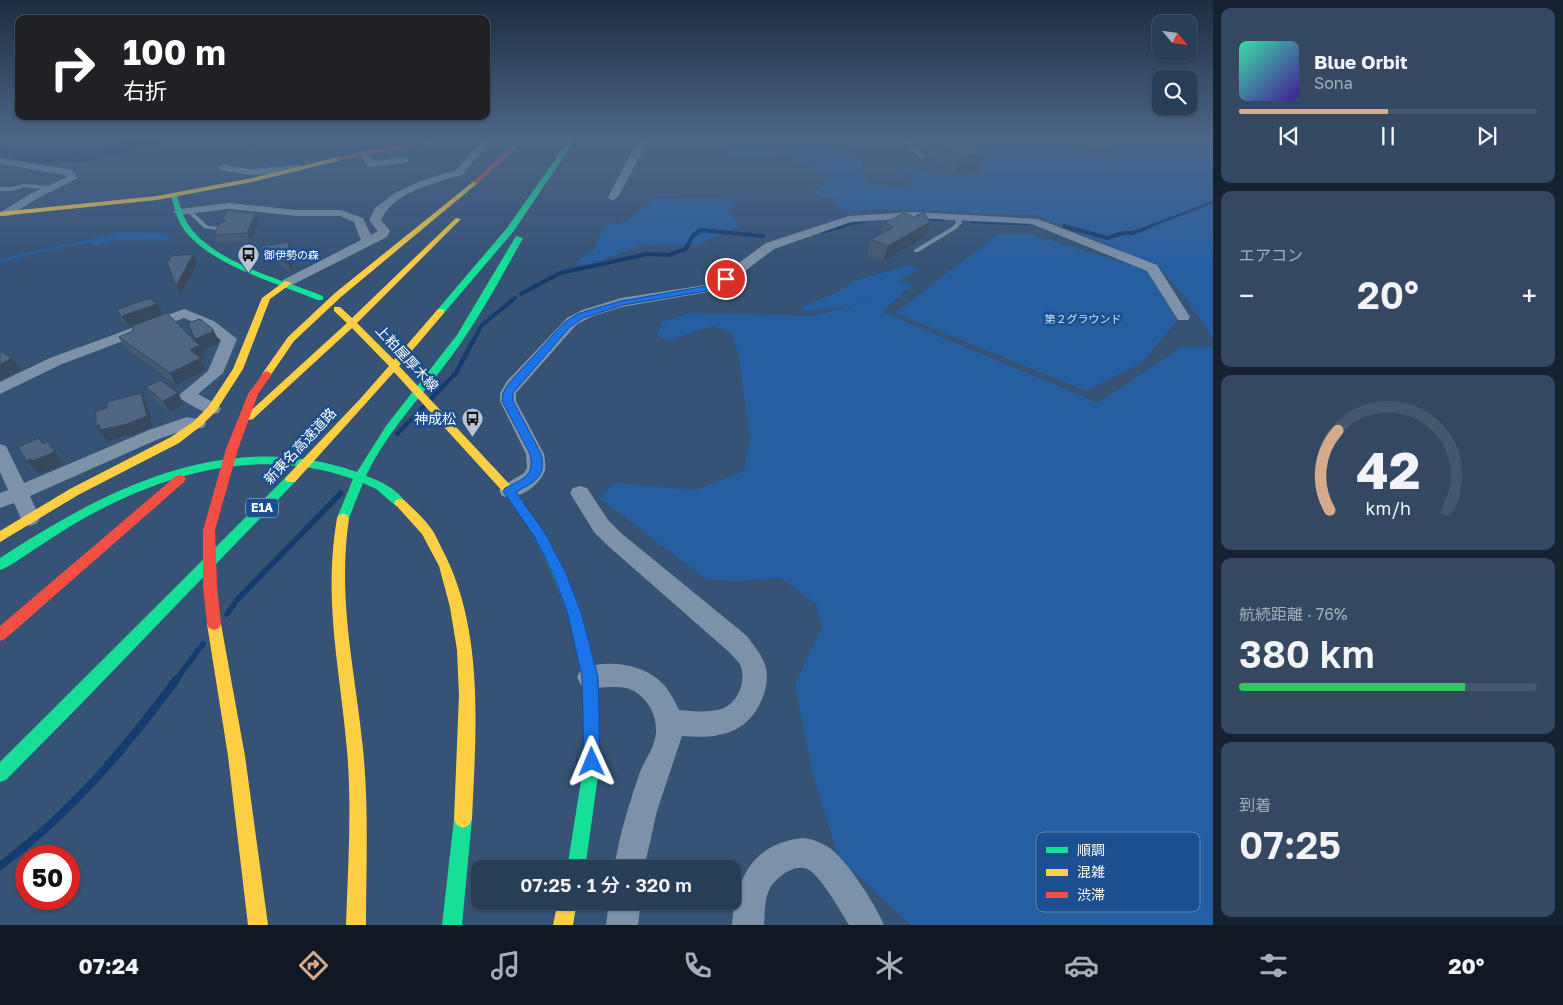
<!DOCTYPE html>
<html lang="ja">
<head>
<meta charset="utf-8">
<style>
	body { margin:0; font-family:"Golos Text","Noto Sans JP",sans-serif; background:#344961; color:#f1f3f6; height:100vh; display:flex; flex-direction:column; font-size:19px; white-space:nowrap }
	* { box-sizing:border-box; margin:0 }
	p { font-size:16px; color:#a5aeba }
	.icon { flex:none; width:28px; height:28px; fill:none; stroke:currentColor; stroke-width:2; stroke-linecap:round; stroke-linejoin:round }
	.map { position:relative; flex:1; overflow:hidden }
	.drawer { display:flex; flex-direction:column; gap:8px; padding:8px; background:#162230; width:350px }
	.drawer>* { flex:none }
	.top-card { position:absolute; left:15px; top:15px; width:475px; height:105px; border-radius:10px; box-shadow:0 1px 4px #0004,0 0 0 1px #44576d; background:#202124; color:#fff; overflow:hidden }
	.needle { width:32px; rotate:119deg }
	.controls { position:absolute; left:1152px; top:15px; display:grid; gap:10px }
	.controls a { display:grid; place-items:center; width:45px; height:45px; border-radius:10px; background:#283e57; box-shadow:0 1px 4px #0004,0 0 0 1px #44576d; font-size:25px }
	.speed { position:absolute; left:15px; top:845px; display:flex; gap:10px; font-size:25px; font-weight:700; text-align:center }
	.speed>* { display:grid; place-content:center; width:65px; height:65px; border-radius:50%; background:#283e57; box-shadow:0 1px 4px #0004,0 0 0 1px #44576d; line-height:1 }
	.speed .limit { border:8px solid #d22; background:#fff; color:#111 }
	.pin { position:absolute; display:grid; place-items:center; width:42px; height:42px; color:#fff; margin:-21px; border:2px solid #fff; border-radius:50%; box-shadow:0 1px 5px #0007 }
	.me { position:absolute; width:55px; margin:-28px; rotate:359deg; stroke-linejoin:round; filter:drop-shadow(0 0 4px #0008) }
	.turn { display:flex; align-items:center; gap:18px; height:105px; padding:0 25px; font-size:22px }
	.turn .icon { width:65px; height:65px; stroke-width:2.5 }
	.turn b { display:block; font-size:35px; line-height:42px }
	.big { font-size:38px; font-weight:600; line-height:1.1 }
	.drawer .card { flex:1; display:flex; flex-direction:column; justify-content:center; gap:8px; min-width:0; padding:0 18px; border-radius:10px; background:#344961 }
	.drawer .dial { align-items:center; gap:0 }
	.dial svg { height:130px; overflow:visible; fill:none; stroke:#44576d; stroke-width:7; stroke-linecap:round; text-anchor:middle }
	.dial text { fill:#f1f3f6; stroke:none }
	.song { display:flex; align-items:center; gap:15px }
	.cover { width:60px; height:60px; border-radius:8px; background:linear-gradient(135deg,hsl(160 70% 55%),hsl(260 70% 35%)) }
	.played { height:5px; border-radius:2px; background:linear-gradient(90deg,#d6ab8b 50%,#44576d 50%) }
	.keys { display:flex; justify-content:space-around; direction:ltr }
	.heat { display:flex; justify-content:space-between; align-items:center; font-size:28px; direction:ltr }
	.charge { height:8px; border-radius:4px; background:linear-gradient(90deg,#34c759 76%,#44576d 0) }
	.trip { position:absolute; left:471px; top:860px; width:270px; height:50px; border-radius:10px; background:#283e57; box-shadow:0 1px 4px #0004,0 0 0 1px #44576d; font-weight:600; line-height:50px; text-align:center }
	.tab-bar { display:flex; height:80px; justify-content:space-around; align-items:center; background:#101923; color:#a5aeba }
	.tab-bar .icon { width:35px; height:35px }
	.tab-bar .selected { color:#d6ab8b }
	.tab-bar b { font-size:22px; color:#f1f3f6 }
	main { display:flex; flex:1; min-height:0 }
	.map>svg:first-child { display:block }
	.green { fill:#265fa1 }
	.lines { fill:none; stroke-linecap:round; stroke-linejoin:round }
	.stream-far4 { stroke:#153c6e; stroke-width:2.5 }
	.stream-far3 { stroke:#153c6e; stroke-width:4 }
	.stream-far2 { stroke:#153c6e; stroke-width:4.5 }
	.stream-far1 { stroke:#153c6e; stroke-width:5.5 }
	.stream { stroke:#153c6e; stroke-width:8 }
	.river { fill:#153c6e; fill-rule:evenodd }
	.lane { fill:#7d92a8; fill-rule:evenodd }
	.street { fill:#7d92a8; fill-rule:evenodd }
	.fast { fill:#16e098; fill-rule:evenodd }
	.slow { fill:#ffcf43; fill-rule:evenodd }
	.jam { fill:#f24e42; fill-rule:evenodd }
	.wall { fill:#455971 }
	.shaded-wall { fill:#38485c }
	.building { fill:#506783; stroke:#38485c }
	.route { fill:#1a73e8; stroke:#114b97 }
	.labels { text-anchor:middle; stroke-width:5; stroke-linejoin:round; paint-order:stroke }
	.far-poi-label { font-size:11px; fill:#fff; stroke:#1b4f8f; text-anchor:start }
	.far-park-label { font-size:11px; fill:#cfe3fa; stroke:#1b4f8f }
	.shield { fill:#1b4f8f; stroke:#bbcadd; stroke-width:1 }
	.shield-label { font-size:12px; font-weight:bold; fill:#fff }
	.street-label { font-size:14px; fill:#fff; stroke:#1b4f8f }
	.poi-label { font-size:14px; fill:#fff; stroke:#1b4f8f; text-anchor:end }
	.key { fill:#1b4f8f; stroke:#5f84b1; stroke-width:1 }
	.key-label { font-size:14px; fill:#fff }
</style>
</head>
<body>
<main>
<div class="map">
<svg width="1213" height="925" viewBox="0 0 1213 925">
	<rect width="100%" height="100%" fill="#365274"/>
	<g class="green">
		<path d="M 949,137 L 1008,137 L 1015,141 L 1067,146 L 1110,158 L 1116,145 L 1089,137 L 1213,137 L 1213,338 L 1185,297 L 1158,266 L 1036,215 L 874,209 L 844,212 L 834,200 L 809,193 L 828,183 L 826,175 L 793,159 L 787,152 C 769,154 741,164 726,152 C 768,136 823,137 862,161 L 865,180 L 869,183 L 899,188 L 911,186 L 910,178 L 899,169 C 915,165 925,175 941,176 C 954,177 967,176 980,176 L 956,151 Z"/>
		<polygon points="736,198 729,212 741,226 696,246 643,245 588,265 575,263 595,248 603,226 624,222 655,199"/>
		<path d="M 122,232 L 162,233 L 174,239 C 161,243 152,240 138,240 C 124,239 109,242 95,246 L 89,242 L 0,262 L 0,260 L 13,256 Z"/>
		<polygon points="998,234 1029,234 1148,270 1177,321 1141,363 1086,391 895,313"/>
		<polygon points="910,265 919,270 897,282 912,284 882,312 1098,403 1182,347 1213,347 1213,925 911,925 839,858 813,775 795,684 822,629 816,604 781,578 734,581 706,579 600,498 614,483 695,490 744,471 750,438 738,352 731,332 714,326 668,340 657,336 662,322 690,313 813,316 863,303 887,289 863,302 845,307 804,311 802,306 836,293 854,281"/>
	</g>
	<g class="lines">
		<g class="stream-far4">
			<polyline points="921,219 943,220"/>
			<polyline points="971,222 1028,224"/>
			<polyline points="1064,226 1069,227"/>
			<polyline points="839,227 866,221"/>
			<polyline points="1148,227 1213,202"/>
		</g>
		<g class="stream-far3">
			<polyline points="1064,226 1107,238 1123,233 1133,233 1151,226"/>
			<polyline points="823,231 844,226"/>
			<polyline points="521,294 560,273 648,254 669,255 686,249 692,237 700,230 764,236"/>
			<polyline points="472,343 482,325 515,298"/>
		</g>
		<g class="stream-far2">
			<polyline points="430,400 456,373 473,341"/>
			<polyline points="397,434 424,406"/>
		</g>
		<g class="stream-far1">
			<polyline points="227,614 237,600 341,493"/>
			<polyline points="175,681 203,644"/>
		</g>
		<path class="stream" d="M 0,866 C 72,812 123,751 176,680"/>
		<polygon class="river" points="145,137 171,137 168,140 82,163 27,162 0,157 0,147 27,152 82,153"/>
		<g class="lane">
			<polygon points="798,137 803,137 796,142 792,142 792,140"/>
			<polygon points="900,137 904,137 924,155 924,157 920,157"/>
			<polygon points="24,184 49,186 52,188 49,190 24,187 13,191 0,191 0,187 12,187"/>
			<polygon points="186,209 190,209 208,226 224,227 227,229 224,231 204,228 186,211"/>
			<polygon points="957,216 959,217 962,223 956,229 918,252 914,252 914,250 952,227 956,223 954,218"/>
		</g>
		<g class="street">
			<path d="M 486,137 L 496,137 L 467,168 L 464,174 C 436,183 394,191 381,220 L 390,231 L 387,237 L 288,287 L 281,283 L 283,280 L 361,240 L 354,222 L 340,216 L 297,216 L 229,209 L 179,215 L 173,212 L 179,209 L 229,203 L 297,210 L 341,210 L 363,218 L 371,235 L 378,231 L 369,220 L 375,208 L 395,193 L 421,181 L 456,170 Z"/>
			<polygon points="640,137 650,137 618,197 613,200 609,199 608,197"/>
			<polygon points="364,150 367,151 374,161 405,157 410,160 405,163 371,167 367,166 359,153"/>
			<polygon points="0,158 72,170 78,178 38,198 9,216 1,216 1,212 30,194 67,177 65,175 0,164"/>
			<polygon points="223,165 250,169 300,165 305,168 300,171 250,175 219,170 219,166"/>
			<path d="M 914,212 L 1038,219 L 1157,265 L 1190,317 L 1188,320 L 1178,320 L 1147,271 L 1032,224 L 914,218 L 851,222 L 774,249 L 724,287 L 714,291 L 622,307 L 593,316 L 577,324 L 516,393 L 516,401 L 544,454 C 545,460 546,465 545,470 C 540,486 517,501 502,496 L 499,491 L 502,486 L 524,473 L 527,468 L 526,454 L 500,401 L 500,393 L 507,381 L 567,318 L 582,310 L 621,298 L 705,285 L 714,281 L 766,243 L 849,216 Z"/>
			<path d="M 184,309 L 214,321 L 237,339 L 223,373 L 198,394 L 218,405 L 221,409 L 218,413 C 205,416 192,405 181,399 L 179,395 L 208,371 L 221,340 L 204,327 L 184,318 L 62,364 L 0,394 L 0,382 L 50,358 Z"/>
			<polygon points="187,417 203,420 206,424 203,428 188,429 161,438 30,496 40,518 37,523 30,526 23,523 14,503 0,508 0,493 8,490 0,472 0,444 6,446 24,483 149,430"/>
			<path d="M 580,486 L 587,488 L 608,520 L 621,533 L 747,636 C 753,645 760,652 764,662 C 769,674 767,687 762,699 C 747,735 717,739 682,736 L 657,811 L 644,869 L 614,869 C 619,836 629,804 640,772 C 645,759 655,747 656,733 C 657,716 649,700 634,691 C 618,682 598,692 581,685 L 577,677 L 581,669 C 606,659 643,663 662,683 C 670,691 674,700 679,710 C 692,711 708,713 721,709 C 737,704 746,683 741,667 C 739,661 733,657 729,652 L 607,545 L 594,532 L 570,493 L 573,488 Z"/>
			<path d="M 803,838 C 813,839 823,843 831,849 C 848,862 876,905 884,925 L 849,925 C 841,912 820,874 807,869 C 794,863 774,879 769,890 C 764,901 765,914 764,925 L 732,925 C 736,879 752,843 803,838 Z"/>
			<polygon points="609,901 641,901 638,925 606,925"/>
		</g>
		<g class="fast">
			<polygon points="571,137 577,137 513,232 444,313 438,313 438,309 507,228"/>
			<path d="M 174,193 L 177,195 C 180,206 183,218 190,227 C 217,264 282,279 323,296 L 323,300 L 317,300 C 276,282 214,267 185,231 C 177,220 174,207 171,195 Z"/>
			<path d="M 516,236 L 523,238 C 502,276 481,315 456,350 C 426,392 388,429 366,476 C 381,481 397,489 406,503 L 404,506 L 396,506 L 376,489 L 363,483 L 349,518 L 347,521 L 339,521 L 337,518 L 353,479 C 256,445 160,474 74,524 C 58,534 42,544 26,555 C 18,560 9,567 0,570 L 0,558 C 107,488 227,427 357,472 L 386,426 L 457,335 Z"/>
			<polygon points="291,475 295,476 297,479 295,482 80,705 6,780 0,782 0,762 287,476"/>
			<polygon points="538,527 542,529 566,573 582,615 598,677 600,762 585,869 567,869 584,762 582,677 568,615 552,573 532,532 534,529"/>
			<polygon points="463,810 469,813 472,819 462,925 442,925 454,819 457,813"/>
		</g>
		<g class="slow">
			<polygon points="339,157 341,158 341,160 252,182 157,200 0,216 0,212 157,196 252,178"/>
			<polygon points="474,181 479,182 341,297 294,341 270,376 264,376 262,374 288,337 335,293"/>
			<polygon points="456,218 461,219 357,323 394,360 438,309 444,309 444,313 399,366 513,488 544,532 542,535 534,535 505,494 394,372 295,482 287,482 285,479 287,476 361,398 389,366 352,328 253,419 249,420 244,417 347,323 334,311 334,307 340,307 352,318"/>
			<polygon points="285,281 292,283 270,299 243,369 216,411 201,426 179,443 78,495 0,542 0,531 70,489 171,437 193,422 208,407 233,369 262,298"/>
			<path d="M 400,499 L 404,500 C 413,509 423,517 430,527 C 435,533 438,541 441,547 C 485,628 476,730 472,819 L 469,825 L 463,828 L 457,825 L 454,819 L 459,695 L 457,650 L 450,607 L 439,566 L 422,534 L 394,503 L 396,500 Z"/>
			<path d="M 343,513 L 347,515 L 349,518 C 337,601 355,668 363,749 C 369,808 366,867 366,925 L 346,925 C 348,867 352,808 347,750 C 340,668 323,601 337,518 L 339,515 Z"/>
			<polygon points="214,618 219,620 221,624 245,756 268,925 248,925 228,756 207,624 209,620"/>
			<polygon points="558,901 577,901 573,925 553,925"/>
		</g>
		<g class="jam">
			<polygon points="460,137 473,137 364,155 339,161 336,159 364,151"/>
			<polygon points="522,137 528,137 478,183 474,183 474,181"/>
			<polygon points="267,371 272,374 258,394 238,449 215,530 217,586 221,624 219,628 214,630 209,628 207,624 203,586 203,530 226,449 248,394 264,372"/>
			<polygon points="180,475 184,476 186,479 184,482 5,639 0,641 0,626 176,476"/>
		</g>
	</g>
	<g class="wall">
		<polygon points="924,137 964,137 978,172 953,175 927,151"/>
		<polygon points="223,218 259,221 250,241 217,244 214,235 224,222"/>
		<polygon points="930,222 925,237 883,261 867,255 871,239 881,234 884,223"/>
		<polygon points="289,242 292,251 292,273 264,255 260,246"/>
		<polygon points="116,310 163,315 196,343 195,339 219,341 217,344 203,350 206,357 201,359 206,370 176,385 125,348 119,337 133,332 132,330 133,329 132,326 129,327 123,321"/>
		<polygon points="146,387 184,405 170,412 153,399"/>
	</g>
	<g class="shaded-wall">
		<polygon points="985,154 978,172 953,175 959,157"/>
		<polygon points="256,213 259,221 250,241 247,233"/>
		<polygon points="930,222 925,237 883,261 888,246"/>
		<polygon points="289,242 292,251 292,273 288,264"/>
		<polygon points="193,254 197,263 180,295 176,286"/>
		<polygon points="157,304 163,315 129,327 122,316"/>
		<polygon points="213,329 219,341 217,344 203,350 206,357 201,359 206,370 176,385 170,373 190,350 193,340 194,340 198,346 195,339"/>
		<polygon points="12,358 21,370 0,380 0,364"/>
		<polygon points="141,393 147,404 153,427 134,434 107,441 96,426 100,425"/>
		<polygon points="178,393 184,405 170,412 163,401"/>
		<polygon points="39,438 48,450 48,442 64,464 42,473 41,472 38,473 27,461"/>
	</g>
	<g class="building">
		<polygon points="936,137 964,137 985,154 959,157"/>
		<polygon points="227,210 256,213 247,233 214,235 219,224 225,221 223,218"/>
		<polygon points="924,212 930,222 888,246 871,239 894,227 884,223 904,213 914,217"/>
		<polygon points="289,242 288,264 260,246"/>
		<polygon points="193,254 176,286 167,263 171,256"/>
		<polygon points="150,298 157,304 122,316 116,310"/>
		<polygon points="167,313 194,340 193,340 200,345 190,350 201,358 170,373 119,337 133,331 132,330 134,329 132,326"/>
		<polygon points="200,319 213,329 212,332 195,339 188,323"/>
		<polygon points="0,351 12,358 0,364"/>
		<polygon points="160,380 178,393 163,401 146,387"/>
		<polygon points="141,393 147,416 127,424 100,430 100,425 96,426 96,411 107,408 107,402"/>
		<polygon points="39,438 43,444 48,442 55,452 32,461 31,459 27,461 18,447"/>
	</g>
	<linearGradient id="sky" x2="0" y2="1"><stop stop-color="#1e2d40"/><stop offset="0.52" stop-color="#4c6688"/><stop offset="1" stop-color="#4c6688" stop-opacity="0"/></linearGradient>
	<rect width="1213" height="266" fill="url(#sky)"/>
	<path class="route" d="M 726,277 L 730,279 L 729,281 L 712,290 L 623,305 L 583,318 L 570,327 L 513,393 L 513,401 L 541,454 C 547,477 534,482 516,492 L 545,533 L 566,573 L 582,615 L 598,677 L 600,762 L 598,767 L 592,770 L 586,767 L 584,762 L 582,677 L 568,615 L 553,573 L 534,536 L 503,491 L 505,488 C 522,479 535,477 530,454 L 502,401 L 503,393 L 509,383 L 564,323 L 577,314 L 621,301 L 707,286 Z"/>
	<defs>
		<symbol id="bus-pin" viewBox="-11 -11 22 30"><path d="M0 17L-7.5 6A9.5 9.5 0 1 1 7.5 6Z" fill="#b9c2ce" stroke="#1b4f8f"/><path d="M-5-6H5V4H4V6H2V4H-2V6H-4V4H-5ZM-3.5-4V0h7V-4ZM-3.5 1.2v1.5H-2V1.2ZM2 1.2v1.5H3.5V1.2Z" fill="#111"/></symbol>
	</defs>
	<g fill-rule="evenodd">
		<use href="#bus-pin" x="236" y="242" width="25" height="34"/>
		<use href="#bus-pin" x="460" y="406" width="25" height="34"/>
	</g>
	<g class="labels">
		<g class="far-poi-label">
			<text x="264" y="259">御伊勢の森</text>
		</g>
		<g class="far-park-label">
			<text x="1083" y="323">第２グラウンド</text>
		</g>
		<rect class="shield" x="246" y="498.5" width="32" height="19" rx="4"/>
		<g class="shield-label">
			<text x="262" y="512">E1A</text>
		</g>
		<g class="street-label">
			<text transform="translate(407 358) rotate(47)" y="5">上粕屋厚木線</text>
			<text transform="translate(300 446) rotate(-47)" y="5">新東名高速道路</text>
		</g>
		<g class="poi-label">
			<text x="456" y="424">神成松</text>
		</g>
	</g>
	<rect x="1036" y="832" width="164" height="80" rx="8" class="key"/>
	<rect x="1046" y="847" width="22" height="6" fill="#16e098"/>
	<rect x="1046" y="869" width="22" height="7" fill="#ffcf43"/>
	<rect x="1046" y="892" width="22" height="6" fill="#f24e42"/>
	<g class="key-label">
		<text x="1077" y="855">順調</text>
		<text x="1077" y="877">混雑</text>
		<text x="1077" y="900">渋滞</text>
	</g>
</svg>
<div class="controls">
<a><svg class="needle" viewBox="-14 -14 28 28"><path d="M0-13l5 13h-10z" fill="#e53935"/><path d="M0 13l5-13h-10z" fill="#a5aeba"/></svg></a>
<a><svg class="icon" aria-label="search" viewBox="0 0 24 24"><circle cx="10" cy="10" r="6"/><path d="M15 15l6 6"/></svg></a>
</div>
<div class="speed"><div class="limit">50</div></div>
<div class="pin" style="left:726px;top:279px;background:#d93025"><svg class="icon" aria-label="arrive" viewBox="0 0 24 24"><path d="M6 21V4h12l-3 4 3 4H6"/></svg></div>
<svg class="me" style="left:592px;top:762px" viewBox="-20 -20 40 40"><path d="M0-17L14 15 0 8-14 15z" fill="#1a73e8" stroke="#fff" stroke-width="4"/></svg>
<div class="trip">07:25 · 1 分 · 320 m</div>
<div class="top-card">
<div class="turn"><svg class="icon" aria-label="right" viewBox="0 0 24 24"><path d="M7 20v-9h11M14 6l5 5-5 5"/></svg><div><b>100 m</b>右折</div></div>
</div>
</div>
<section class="drawer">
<div class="card">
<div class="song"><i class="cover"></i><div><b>Blue Orbit</b><p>Sona</p></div></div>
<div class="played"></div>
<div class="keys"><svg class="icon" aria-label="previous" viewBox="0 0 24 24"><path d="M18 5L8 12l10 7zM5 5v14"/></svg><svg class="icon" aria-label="pause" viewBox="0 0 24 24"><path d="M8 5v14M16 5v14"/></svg><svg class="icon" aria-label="next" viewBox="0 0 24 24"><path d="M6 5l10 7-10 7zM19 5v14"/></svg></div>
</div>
<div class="card"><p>エアコン</p>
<div class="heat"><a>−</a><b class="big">20°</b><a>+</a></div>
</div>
<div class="card dial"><svg viewBox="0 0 100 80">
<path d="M14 69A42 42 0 1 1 86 69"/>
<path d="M14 69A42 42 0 0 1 19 20" stroke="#d6ab8b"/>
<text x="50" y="56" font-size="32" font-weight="700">42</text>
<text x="50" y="72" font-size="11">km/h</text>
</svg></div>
<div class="card"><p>航続距離 · 76%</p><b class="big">380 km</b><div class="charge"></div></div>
<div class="card"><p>到着</p><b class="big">07:25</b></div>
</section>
</main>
<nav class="tab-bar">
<b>07:24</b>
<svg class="icon selected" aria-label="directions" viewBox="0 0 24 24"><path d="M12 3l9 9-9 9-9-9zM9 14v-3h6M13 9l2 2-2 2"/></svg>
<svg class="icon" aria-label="music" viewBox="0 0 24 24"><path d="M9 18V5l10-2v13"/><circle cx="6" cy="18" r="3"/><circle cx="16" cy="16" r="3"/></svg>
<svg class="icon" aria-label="phone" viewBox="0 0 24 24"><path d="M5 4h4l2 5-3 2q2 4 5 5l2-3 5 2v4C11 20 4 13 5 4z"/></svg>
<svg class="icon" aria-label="climate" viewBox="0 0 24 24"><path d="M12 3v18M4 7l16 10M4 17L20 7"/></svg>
<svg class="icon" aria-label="car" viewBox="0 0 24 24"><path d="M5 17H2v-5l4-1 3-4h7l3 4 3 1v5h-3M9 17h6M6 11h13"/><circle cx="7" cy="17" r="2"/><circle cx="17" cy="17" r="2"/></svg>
<svg class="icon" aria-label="filters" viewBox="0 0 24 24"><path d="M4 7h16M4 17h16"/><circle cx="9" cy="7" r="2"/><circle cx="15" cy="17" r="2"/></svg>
<b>20°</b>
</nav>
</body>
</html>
